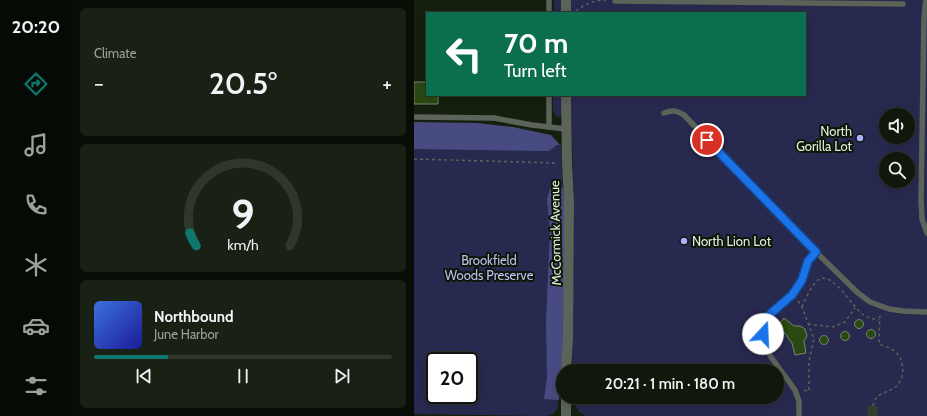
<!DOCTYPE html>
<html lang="en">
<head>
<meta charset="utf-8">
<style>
	body { margin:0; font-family:Cabin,sans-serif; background:#182113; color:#f1f3f6; height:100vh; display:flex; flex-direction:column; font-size:15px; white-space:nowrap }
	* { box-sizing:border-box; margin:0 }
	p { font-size:13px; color:#9ba09c }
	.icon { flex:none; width:22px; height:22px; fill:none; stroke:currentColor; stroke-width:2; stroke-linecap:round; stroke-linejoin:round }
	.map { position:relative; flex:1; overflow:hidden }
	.sheet { display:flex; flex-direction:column; gap:8px; padding:8px; background:#080d06; width:342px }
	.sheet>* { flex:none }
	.hud { position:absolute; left:12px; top:12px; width:380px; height:84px; border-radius:0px; box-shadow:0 2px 10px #0003,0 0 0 1px #2f372b; background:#0b6e4f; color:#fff; overflow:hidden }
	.fabs { position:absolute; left:465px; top:108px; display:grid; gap:8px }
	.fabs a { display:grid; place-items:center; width:36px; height:36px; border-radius:50%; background:#0f180a; box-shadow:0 2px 10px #0003,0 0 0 1px #2f372b; font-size:20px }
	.speed { position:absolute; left:12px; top:352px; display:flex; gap:8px; font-size:20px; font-weight:700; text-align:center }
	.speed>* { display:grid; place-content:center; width:52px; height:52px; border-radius:50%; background:#0f180a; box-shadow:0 2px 10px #0003,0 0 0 1px #2f372b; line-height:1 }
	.speed .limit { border:2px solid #111; border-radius:6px; background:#fff; color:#111 }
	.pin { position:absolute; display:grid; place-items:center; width:34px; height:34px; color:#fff; margin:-17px; border:2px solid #fff; border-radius:50%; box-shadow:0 1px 4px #0007 }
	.me { position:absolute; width:44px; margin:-22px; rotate:20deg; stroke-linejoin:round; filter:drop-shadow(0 0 3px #0008) }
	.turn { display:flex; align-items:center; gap:14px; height:84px; padding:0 12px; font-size:18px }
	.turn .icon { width:52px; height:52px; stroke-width:2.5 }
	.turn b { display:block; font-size:28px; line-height:34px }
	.big { font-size:30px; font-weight:600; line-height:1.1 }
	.sheet .widget { flex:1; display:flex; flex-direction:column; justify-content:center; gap:6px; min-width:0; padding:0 14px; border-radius:6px; background:#182113 }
	.sheet .dial { align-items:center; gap:0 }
	.dial svg { height:104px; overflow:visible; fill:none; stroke:#2f372b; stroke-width:7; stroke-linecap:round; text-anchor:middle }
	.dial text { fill:#f1f3f6; stroke:none }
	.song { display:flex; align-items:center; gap:12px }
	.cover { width:48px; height:48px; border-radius:6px; background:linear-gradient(135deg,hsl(220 70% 55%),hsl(240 70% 35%)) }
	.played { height:4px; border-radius:2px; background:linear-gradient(90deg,#0f766e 25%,#2f372b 25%) }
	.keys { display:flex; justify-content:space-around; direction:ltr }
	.heat { display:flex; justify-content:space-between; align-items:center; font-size:22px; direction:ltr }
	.trip { position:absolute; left:142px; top:364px; width:228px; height:40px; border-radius:20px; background:#0f180a; box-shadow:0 2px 10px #0003,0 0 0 1px #2f372b; font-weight:600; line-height:40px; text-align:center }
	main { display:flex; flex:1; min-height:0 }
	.menu { display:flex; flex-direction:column; width:72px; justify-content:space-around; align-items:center; background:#060a04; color:#9ba09c }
	.menu .icon { width:28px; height:28px }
	.menu .active { color:#0f766e }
	.menu b { font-size:18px; color:#f1f3f6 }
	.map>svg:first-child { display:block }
	.green { fill:#28294f; fill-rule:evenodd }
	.forest { fill:#484b82 }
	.building { fill:#2a4912; stroke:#78866f }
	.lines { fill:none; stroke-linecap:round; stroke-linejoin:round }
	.street-tunnel { stroke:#333e2c; stroke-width:10; stroke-dasharray:10 5; stroke-linecap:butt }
	.path { stroke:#596453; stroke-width:1.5; stroke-dasharray:3 3; stroke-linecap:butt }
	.lane { stroke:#5c6359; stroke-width:5.5 }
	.street { stroke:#5c6359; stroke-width:10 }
	.route-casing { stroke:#114b97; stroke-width:10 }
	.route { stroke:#1a73e8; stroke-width:7 }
	.poi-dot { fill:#a9b0fc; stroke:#0b1605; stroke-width:1.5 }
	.labels { text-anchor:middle; stroke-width:4; stroke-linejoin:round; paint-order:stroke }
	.poi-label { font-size:13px; fill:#e3ebde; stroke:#0b1605; text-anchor:end }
	.street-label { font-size:13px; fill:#e3ebde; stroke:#0b1605 }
	.park-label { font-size:13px; fill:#bac0f3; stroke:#0b1605 }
</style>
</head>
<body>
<main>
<nav class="menu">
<b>20:20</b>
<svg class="icon active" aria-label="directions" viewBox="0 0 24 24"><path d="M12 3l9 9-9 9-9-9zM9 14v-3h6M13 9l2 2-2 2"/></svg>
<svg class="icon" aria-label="music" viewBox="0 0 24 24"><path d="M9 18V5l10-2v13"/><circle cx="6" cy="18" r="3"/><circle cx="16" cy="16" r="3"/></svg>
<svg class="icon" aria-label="phone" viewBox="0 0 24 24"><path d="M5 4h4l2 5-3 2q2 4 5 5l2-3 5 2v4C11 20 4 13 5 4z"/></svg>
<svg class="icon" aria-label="climate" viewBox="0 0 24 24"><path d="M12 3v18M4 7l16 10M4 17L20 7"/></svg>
<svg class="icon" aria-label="car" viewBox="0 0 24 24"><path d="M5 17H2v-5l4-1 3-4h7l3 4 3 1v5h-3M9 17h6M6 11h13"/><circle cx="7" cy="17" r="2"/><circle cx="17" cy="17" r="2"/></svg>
<svg class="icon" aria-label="filters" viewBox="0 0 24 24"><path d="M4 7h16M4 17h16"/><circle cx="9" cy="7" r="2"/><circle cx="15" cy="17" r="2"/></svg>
</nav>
<section class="sheet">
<div class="widget"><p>Climate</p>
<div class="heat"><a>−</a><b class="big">20.5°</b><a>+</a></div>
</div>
<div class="widget dial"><svg viewBox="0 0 100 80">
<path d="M14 69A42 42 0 1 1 86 69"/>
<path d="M14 69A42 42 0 0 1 9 59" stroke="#0f766e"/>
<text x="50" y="56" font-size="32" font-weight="700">9</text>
<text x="50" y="72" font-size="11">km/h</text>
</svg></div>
<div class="widget">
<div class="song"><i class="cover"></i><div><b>Northbound</b><p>June Harbor</p></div></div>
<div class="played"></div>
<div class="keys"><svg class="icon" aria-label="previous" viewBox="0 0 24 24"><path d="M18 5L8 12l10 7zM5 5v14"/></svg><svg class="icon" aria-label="pause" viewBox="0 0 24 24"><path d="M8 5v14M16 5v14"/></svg><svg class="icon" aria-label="next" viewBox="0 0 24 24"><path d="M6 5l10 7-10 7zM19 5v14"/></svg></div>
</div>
</section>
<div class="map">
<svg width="513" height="416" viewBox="0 0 513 416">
	<rect width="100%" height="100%" fill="#14200d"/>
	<g class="green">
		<rect x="140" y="0" width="7" height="13"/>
		<path d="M 155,0 L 513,0 L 513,416 L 172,416 L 164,411 L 159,397 L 363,397 L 363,371 L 158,371 L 160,211 L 157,95 L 391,95 L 391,13 L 155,13 ZM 472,115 L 494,115 L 494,137 L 472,137 ZM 472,159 L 494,159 L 494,181 L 472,181 Z"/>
		<polygon points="139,95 148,95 148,116 143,117 139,110"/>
		<path d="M 0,144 L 147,146 L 149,188 L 150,336 L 144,407 C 141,413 138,415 133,416 L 0,414 ZM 21,361 L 55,361 L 55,395 L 21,395 Z"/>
	</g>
	<g class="forest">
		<polygon points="0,122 63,123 99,127 137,135 147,146 143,145 135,151 0,149"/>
		<polygon points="145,188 149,188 150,199 150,336 145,400 130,399 133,378 132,321 136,229 133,199 136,189"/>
	</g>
	<g class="building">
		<polygon points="0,82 13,82 13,95 24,95 24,104 0,104"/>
		<polygon points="370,318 380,326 386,326 391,329 393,336 390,341 392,353 381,355 378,343 374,338 373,335 363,327"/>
		<circle cx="445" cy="324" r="4.5"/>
		<circle cx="457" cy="334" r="4.5"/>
		<circle cx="431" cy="336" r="4.5"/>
		<circle cx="410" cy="340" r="4.5"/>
	</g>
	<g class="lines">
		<polyline class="street-tunnel" points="458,416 459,406"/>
		<g class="path">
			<path d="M 162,11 C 171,4 181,0 193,0"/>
			<polyline points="0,159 144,163"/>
			<polyline points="384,301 388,307 400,339 395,361 395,391 389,390"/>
			<path d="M 388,307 C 392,298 397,286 404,280 C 418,270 438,306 448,314 C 453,318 459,319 465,320"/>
			<polyline points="394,324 419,327 431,322 441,308"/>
			<path d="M 459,406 C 462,389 477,395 485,383 C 492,373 489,356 479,350 C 475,347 469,346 465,344 L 466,314"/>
		</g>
		<g class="lane">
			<polyline points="512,0 510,17 507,200 508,219 513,233"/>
			<polyline points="201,1 489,4"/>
			<polyline points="135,13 135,0"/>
			<path d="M 250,113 C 258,110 262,110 270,115 L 402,252 L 444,293 L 456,302 L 475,309 L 489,311 L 513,312"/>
			<polyline points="0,117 80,118 118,125 152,129"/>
			<polyline points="135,127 135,95"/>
			<polyline points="385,416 385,401 381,390 357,357 350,344 349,326 355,315 378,295 388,280 394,261 402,252"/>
		</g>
		<g class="street">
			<polyline points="152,0 152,13"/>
			<polyline points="152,95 153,163 155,202 154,339 152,371"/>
			<polyline points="152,416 152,397"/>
		</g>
	</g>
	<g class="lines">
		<defs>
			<polyline id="route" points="293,140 402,252 394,261 388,280 378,295 355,315 350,322 349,326 349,334"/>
		</defs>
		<use href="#route" class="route-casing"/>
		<use href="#route" class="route"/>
	</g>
	<g class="poi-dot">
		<circle cx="446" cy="138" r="4"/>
		<circle cx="270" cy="241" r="4"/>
	</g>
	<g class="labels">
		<g class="poi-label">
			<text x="438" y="136">North<tspan x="438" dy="15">Gorilla Lot</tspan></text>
			<text x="278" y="246" text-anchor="start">North Lion Lot</text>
		</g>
		<g class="street-label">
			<text transform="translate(141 233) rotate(-91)" y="5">McCormick Avenue</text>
		</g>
		<g class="park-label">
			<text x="75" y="265">Brookfield<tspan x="75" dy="15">Woods Preserve</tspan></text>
		</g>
	</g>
</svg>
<div class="fabs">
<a><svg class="icon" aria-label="sound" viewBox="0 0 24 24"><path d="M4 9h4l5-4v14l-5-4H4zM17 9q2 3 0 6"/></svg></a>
<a><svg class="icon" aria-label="search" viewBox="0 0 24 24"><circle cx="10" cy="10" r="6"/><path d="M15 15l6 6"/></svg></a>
</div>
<div class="speed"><div class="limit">20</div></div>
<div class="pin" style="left:293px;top:140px;background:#d93025"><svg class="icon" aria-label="arrive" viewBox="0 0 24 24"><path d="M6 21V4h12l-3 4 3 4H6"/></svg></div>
<svg class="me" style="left:349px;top:334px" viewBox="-20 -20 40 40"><circle r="19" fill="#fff"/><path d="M0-13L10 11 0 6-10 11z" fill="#1a73e8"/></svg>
<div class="trip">20:21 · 1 min · 180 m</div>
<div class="hud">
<div class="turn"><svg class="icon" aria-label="left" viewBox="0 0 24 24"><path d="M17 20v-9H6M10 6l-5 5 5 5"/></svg><div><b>70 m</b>Turn left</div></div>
</div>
</div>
</main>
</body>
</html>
